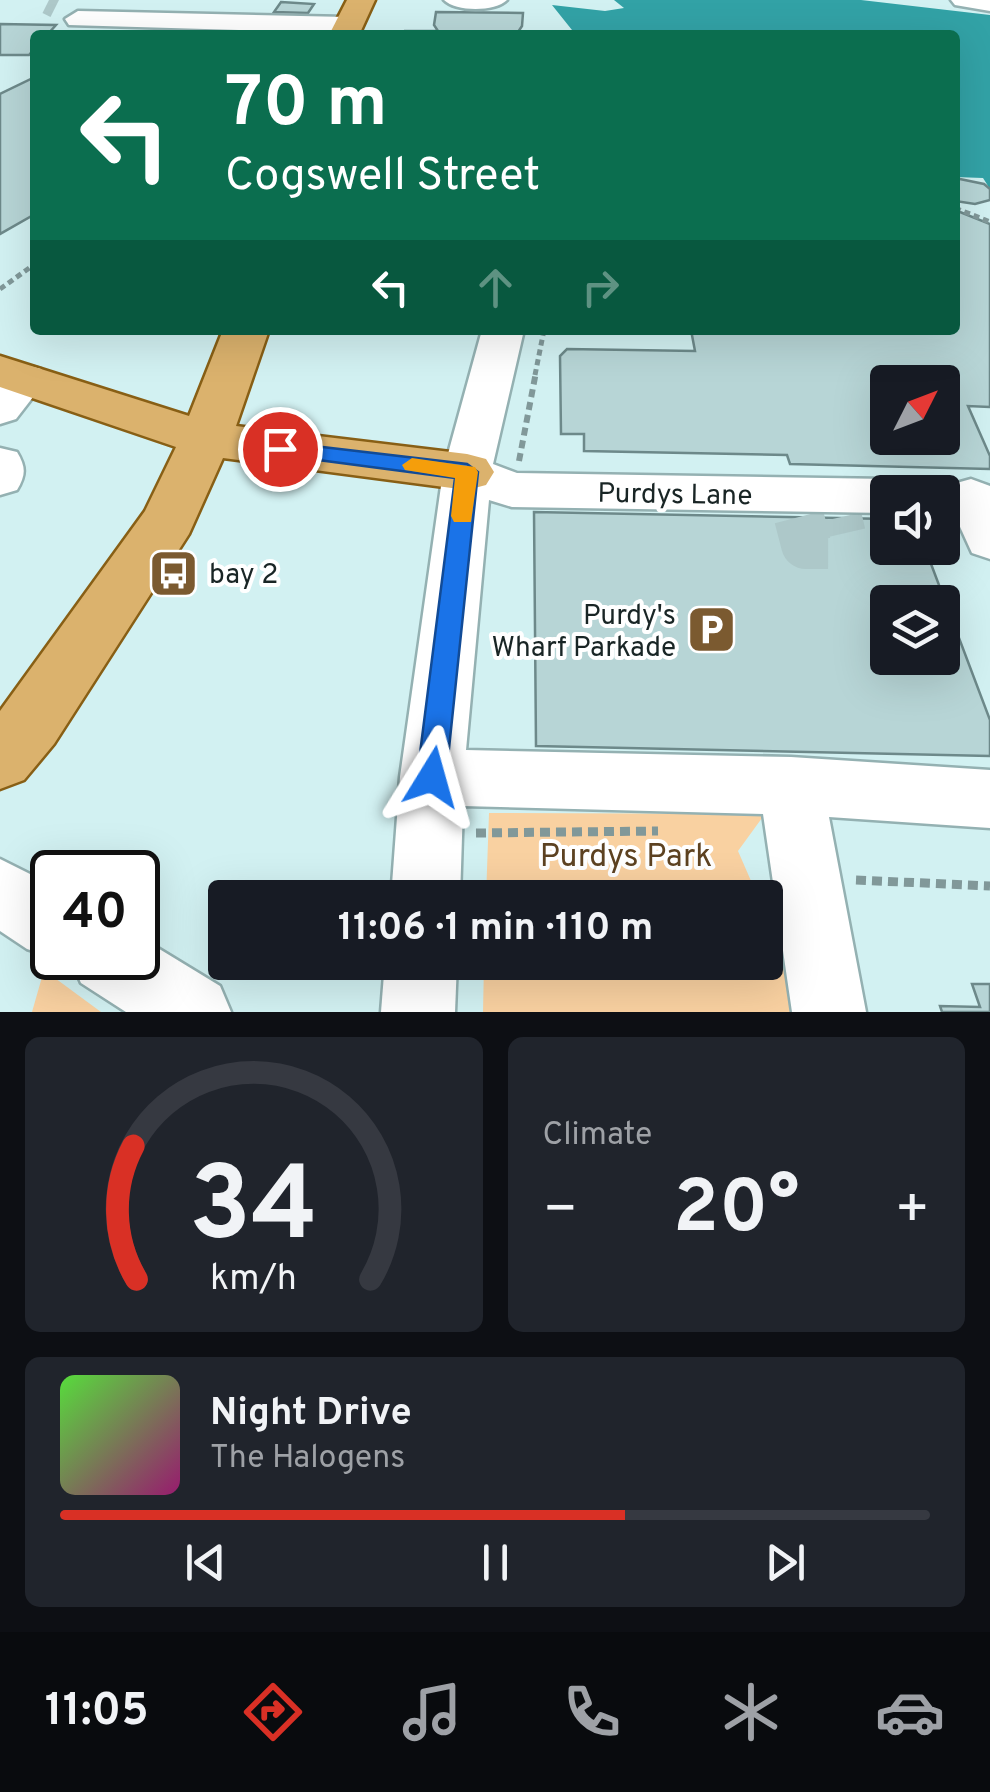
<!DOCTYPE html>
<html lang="en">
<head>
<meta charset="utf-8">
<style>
	body { margin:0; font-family:Overpass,sans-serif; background:#20242c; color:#f1f3f6; height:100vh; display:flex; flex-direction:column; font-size:38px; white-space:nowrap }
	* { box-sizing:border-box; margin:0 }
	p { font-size:32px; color:#9ea1a6 }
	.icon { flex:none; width:55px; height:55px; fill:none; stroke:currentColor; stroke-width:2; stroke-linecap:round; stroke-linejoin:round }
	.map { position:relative; height:1012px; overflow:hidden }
	.sheet { display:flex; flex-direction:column; gap:25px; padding:25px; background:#0d0f14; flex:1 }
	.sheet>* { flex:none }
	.guide { position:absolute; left:30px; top:30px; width:930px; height:305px; border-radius:10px; box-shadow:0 10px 40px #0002; background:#0b6e4f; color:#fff; overflow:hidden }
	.needle { width:65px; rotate:48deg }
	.controls { position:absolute; left:870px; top:365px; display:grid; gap:20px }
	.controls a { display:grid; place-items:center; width:90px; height:90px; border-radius:10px; background:#171b24; box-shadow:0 10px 40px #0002; font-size:50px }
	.speed { position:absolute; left:30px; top:850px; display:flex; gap:20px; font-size:50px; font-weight:700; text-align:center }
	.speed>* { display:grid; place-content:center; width:130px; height:130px; border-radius:50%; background:#171b24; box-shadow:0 10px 40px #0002; line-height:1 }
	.speed .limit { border:5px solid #111; border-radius:15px; background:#fff; color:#111 }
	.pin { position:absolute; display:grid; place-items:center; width:85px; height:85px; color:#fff; margin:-42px; border:5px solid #fff; border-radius:50%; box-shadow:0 2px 10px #0007 }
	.me { position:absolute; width:110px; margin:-55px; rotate:8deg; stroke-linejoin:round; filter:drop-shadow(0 0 8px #0008) }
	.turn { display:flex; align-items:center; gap:35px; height:210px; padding:0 30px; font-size:45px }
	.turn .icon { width:130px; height:130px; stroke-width:2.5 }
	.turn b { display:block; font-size:70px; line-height:85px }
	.lanes { display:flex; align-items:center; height:95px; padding:0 30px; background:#0003; justify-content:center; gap:50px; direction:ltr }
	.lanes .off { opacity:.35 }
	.big { font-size:75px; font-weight:700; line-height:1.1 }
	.sheet .widget { flex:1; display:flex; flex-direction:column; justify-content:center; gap:15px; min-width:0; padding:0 35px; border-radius:15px; background:#20242c }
	.sheet .dial { align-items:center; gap:0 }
	.dial svg { height:260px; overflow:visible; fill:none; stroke:#363941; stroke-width:7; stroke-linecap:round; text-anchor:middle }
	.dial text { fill:#f1f3f6; stroke:none }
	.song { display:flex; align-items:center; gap:30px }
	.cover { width:120px; height:120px; border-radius:15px; background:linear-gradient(135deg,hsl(110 70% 55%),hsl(320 70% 35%)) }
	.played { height:10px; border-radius:5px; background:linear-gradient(90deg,#d93025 65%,#363941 65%) }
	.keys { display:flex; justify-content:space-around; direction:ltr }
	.heat { display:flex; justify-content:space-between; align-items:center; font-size:55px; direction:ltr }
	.sheet .tiles { flex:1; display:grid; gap:25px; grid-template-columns:1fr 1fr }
	.widget:last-child { grid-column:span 2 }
	.trip { position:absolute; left:208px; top:880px; width:575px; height:100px; border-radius:10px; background:#171b24; box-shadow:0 10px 40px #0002; font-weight:700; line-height:100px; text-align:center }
	.dock { display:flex; height:160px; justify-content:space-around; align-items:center; background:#090b0e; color:#9ea1a6 }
	.dock .icon { width:70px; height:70px }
	.dock .current { color:#d93025 }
	.dock b { font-size:45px; color:#f1f3f6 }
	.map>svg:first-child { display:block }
	.green { fill:#f9d1a1 }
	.water { fill:#32a2a6 }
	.building { fill:#b7d5d6; stroke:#6d898a; stroke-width:2.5; fill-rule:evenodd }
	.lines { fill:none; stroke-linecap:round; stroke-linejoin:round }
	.minor-tunnel-far1 { stroke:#adc8c9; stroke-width:29; stroke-dasharray:29 15; stroke-linecap:butt }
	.minor-tunnel { stroke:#adc8c9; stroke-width:50; stroke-dasharray:50 25; stroke-linecap:butt }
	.minor-casing { stroke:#94b1b2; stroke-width:5 }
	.major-casing { stroke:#885f15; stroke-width:5 }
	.path-far2 { stroke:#819899; stroke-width:5; stroke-dasharray:6 4; stroke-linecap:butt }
	.path-far1 { stroke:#819899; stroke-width:6; stroke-dasharray:8 5; stroke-linecap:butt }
	.path { stroke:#819899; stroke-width:9; stroke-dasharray:10 6; stroke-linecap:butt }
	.minor { fill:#fff; fill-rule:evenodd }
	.major { fill:#dbb26d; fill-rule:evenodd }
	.route { fill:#1a73e8; stroke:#114b97; stroke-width:2.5 }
	.slow { fill:#f59e0b }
	.labels { text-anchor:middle; stroke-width:8; stroke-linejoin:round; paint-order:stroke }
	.street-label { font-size:28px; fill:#192525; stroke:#fff }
	.poi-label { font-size:28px; fill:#192525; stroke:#fff; text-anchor:start }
	.near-park-label { font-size:32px; fill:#5d4221; stroke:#fff }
</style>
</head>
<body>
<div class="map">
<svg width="990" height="1012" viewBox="0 0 990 1012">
	<rect width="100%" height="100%" fill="#d2f1f2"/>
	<g class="green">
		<polygon points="489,813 765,814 738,851 758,897 486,898"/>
		<polygon points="765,915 806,1012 483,1012 484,963 765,962"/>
		<polygon points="44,970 101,1012 32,1012"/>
	</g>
	<polygon class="water" points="614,0 861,0 990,15 990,189 983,178 955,177 955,35 576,35 552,5 605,11 624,8"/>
	<g class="building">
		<polygon points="281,2 314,4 308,13 274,12"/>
		<polygon points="436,12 523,13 522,26 518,32 551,35 404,35 405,31 438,31 434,25"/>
		<polygon points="0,24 56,25 47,35 35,35 35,48 29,55 0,55"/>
		<polygon points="35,77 35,214 0,234 0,94"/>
		<polygon points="955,178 984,184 990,189 990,200 975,204 955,201"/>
		<path d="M 955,210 L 990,224 L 990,407 L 968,406 L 990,456 L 990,469 L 790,464 L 787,455 L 584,451 L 584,434 L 561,434 L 560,356 L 567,349 L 695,351 L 691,330 L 955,330 ZM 888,382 L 942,382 L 942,438 L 888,438 Z"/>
		<path d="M 534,512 L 888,519 L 888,548 L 925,548 L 990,720 L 990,756 L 536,746 ZM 888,602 L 942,602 L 942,658 L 888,658 Z"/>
		<polygon points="972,984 990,984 990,1012 942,1012 940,1006 980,1007"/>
	</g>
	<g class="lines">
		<polyline class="minor-tunnel-far1" points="49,0 57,4"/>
		<polyline class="minor-tunnel" points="799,517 806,544 843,544 837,518"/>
		<defs>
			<g id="minor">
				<path d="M 444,0 L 507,0 C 495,12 456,12 444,0 Z"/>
				<polygon points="951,0 990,0 990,11 955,5"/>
				<polygon points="78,11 347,17 360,25 347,33 69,25 65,19"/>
				<polygon points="482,330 524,330 493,464 517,473 888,479 906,484 911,492 888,492 888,513 512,507 489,500 466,750 791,757 990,770 990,828 829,817 866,1012 792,1012 763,814 463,806 460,898 391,898 400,777 443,472"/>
				<polygon points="25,365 41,369 47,379 16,419 0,424 0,380 9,369"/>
				<path d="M 0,448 L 17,452 C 26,467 26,475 17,490 L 0,495 Z"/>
				<polygon points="971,479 990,486 990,559 972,553 946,496 953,484"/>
				<polygon points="0,859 52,885 55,958 27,949 0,931"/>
				<polygon points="138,936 220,986 231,1012 126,1012 81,983 70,958 138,958"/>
				<polygon points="385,962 457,962 455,1012 381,1012"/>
			</g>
			<g id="major">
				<polygon points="347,0 375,0 359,35 329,35"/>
				<polygon points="223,330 269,330 236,426 467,454 486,459 494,472 486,485 467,490 223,458 189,534 54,744 24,780 0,789 0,711 145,511 176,447 0,387 0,356 189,416"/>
			</g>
		</defs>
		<use href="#minor" class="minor-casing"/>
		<use href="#major" class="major-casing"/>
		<g class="path-far2">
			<polyline points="955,208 990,222"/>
			<polyline points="0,289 35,264"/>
			<polyline points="535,375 544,330"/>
		</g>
		<polyline class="path-far1" points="519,461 536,372"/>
		<g class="path">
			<polyline points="476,833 658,831"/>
			<polyline points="856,880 990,886"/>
		</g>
		<use href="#minor" class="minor"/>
		<use href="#major" class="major"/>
	</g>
	<polygon class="route" points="280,442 467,464 478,472 446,777 442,786 432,790 421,786 417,777 455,478 273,454 270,449 273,444"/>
	<polygon class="slow" points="412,458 475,467 478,472 471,522 454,522 451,516 455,478 405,470 402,465"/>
	<defs>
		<symbol id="bus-square" viewBox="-11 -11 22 22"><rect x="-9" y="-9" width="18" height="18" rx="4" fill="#7b5a30" stroke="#fff"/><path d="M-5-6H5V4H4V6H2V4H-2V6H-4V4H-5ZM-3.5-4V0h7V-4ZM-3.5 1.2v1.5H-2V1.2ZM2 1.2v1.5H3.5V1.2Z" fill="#fff"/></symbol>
		<symbol id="parking-square" viewBox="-11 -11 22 22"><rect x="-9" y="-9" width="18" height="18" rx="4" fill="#7b5a30" stroke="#fff"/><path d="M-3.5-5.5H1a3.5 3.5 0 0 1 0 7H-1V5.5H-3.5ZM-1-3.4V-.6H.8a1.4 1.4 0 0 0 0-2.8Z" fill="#fff"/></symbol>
	</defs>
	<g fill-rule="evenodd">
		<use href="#bus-square" x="146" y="546" width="55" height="55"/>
		<use href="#parking-square" x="684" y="602" width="55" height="55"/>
	</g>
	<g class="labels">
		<g class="street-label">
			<text transform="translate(675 493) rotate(1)" y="10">Purdys Lane</text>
		</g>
		<g class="poi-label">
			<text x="209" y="583">bay 2</text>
			<text x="676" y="624" text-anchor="end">Purdy's<tspan x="676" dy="32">Wharf Parkade</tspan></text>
		</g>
		<g class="near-park-label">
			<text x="626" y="866">Purdys Park</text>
		</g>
	</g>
</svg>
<div class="controls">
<a><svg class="needle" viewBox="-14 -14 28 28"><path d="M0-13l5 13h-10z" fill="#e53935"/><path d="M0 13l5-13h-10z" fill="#9ea1a6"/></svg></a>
<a><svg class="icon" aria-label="sound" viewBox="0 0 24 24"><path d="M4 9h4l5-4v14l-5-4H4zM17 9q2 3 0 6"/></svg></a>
<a><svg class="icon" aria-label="layers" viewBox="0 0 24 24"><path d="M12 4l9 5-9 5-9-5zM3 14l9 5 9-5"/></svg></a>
</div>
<div class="speed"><div class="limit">40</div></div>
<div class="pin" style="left:280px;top:449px;background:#d93025"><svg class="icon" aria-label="arrive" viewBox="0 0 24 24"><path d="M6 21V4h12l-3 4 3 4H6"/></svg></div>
<svg class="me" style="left:432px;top:777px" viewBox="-20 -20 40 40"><path d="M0-17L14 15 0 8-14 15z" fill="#1a73e8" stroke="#fff" stroke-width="4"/></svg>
<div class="trip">11:06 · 1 min · 110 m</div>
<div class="guide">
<div class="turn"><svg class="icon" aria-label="left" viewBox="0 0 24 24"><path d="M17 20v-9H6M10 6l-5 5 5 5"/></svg><div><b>70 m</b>Cogswell Street</div></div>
<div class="lanes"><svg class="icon" aria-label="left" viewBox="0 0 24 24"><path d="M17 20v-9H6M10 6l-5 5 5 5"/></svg><svg class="icon off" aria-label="ahead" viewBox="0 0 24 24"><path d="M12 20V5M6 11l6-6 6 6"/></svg><svg class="icon off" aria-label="right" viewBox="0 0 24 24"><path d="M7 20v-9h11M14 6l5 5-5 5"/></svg></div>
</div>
</div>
<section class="sheet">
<div class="tiles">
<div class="widget dial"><svg viewBox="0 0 100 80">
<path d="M14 69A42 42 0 1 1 86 69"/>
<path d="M14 69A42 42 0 0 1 13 28" stroke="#d93025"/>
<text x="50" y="56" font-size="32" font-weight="700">34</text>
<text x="50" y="72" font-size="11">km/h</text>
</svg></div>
<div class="widget"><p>Climate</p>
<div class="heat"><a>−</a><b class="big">20°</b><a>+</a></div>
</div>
<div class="widget">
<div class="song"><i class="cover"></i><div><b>Night Drive</b><p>The Halogens</p></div></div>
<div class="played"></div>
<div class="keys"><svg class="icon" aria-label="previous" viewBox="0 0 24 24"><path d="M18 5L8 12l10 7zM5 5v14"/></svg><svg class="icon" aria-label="pause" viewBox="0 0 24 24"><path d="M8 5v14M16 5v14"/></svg><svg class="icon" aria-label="next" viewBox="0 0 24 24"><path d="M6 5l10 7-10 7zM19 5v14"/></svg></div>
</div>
</div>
</section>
<nav class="dock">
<b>11:05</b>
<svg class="icon current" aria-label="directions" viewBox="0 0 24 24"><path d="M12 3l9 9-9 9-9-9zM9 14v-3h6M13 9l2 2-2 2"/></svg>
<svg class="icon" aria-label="music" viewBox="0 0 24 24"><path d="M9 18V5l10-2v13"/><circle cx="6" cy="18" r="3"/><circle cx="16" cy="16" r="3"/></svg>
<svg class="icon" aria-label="phone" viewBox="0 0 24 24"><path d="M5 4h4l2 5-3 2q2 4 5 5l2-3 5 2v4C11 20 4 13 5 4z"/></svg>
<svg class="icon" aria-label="climate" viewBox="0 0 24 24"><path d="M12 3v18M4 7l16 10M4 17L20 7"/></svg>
<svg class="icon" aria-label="car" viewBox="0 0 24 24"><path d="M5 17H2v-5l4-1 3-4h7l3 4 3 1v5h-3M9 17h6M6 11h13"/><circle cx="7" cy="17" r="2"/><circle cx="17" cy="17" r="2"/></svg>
</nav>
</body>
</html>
